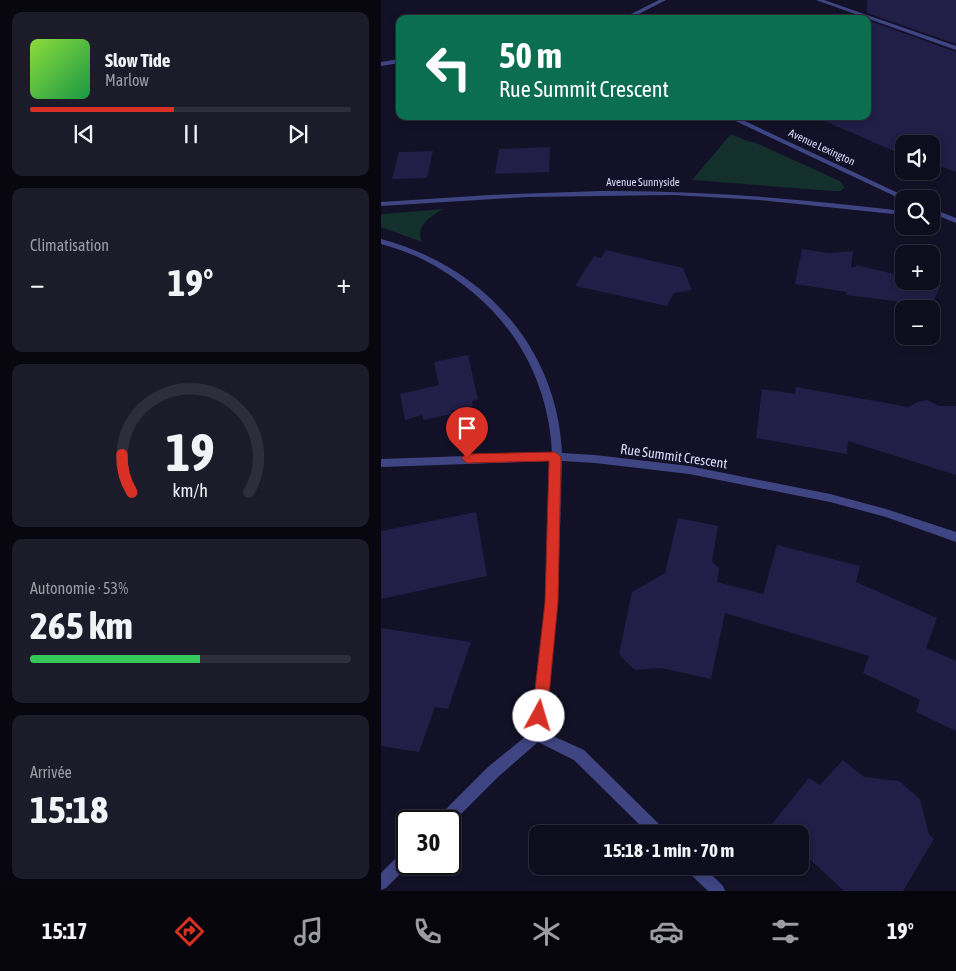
<!DOCTYPE html>
<html lang="fr">
<head>
<meta charset="utf-8">
<style>
	body { margin:0; font-family:"Asap Condensed",sans-serif; background:#1c1b2a; color:#f1f3f6; height:100vh; display:flex; flex-direction:column; font-size:19px; white-space:nowrap }
	* { box-sizing:border-box; margin:0 }
	p { font-size:16px; color:#9b9ca4 }
	.icon { flex:none; width:28px; height:28px; fill:none; stroke:currentColor; stroke-width:2; stroke-linecap:round; stroke-linejoin:round }
	.map { position:relative; flex:1; overflow:hidden }
	.panel { display:flex; flex-direction:column; gap:12px; padding:12px; background:#080710; width:381px }
	.panel>* { flex:none }
	.guide { position:absolute; left:15px; top:15px; width:475px; height:105px; border-radius:10px; box-shadow:0 2px 8px #0003,0 0 0 1px #2e2d3b; background:#0b6e4f; color:#fff; overflow:hidden }
	.buttons { position:absolute; left:514px; top:135px; display:grid; gap:10px }
	.buttons a { display:grid; place-items:center; width:45px; height:45px; border-radius:10px; background:#0e0d1d; box-shadow:0 2px 8px #0003,0 0 0 1px #2e2d3b; font-size:25px }
	.speed { position:absolute; left:15px; top:810px; display:flex; gap:10px; font-size:25px; font-weight:700; text-align:center }
	.speed>* { display:grid; place-content:center; width:65px; height:65px; border-radius:50%; background:#0e0d1d; box-shadow:0 2px 8px #0003,0 0 0 1px #2e2d3b; line-height:1 }
	.speed .limit { border:2px solid #111; border-radius:8px; background:#fff; color:#111 }
	.pin { position:absolute; display:grid; place-items:center; width:42px; height:42px; color:#fff; margin:-51px -21px; border-radius:50% 50% 50% 0; rotate:-45deg; box-shadow:0 0 5px #0007 }
	.pin .icon { rotate:45deg }
	.me { position:absolute; width:55px; margin:-28px; rotate:6deg; stroke-linejoin:round; filter:drop-shadow(0 0 4px #0008) }
	.turn { display:flex; align-items:center; gap:18px; height:105px; padding:0 20px; font-size:22px }
	.turn .icon { width:65px; height:65px; stroke-width:2.5 }
	.turn b { display:block; font-size:35px; line-height:42px }
	.big { font-size:38px; font-weight:700; line-height:1.1 }
	.panel .widget { flex:1; display:flex; flex-direction:column; justify-content:center; gap:8px; min-width:0; padding:0 18px; border-radius:10px; background:#1c1b2a }
	.panel .dial { align-items:center; gap:0 }
	.dial svg { height:130px; overflow:visible; fill:none; stroke:#2e2d3b; stroke-width:7; stroke-linecap:round; text-anchor:middle }
	.dial text { fill:#f1f3f6; stroke:none }
	.song { display:flex; align-items:center; gap:15px }
	.cover { width:60px; height:60px; border-radius:8px; background:linear-gradient(135deg,hsl(90 70% 55%),hsl(140 70% 35%)) }
	.played { height:5px; border-radius:2px; background:linear-gradient(90deg,#d93025 45%,#2e2d3b 45%) }
	.keys { display:flex; justify-content:space-around; direction:ltr }
	.heat { display:flex; justify-content:space-between; align-items:center; font-size:28px; direction:ltr }
	.charge { height:8px; border-radius:4px; background:linear-gradient(90deg,#34c759 53%,#2e2d3b 0) }
	.trip { position:absolute; left:148px; top:825px; width:280px; height:50px; border-radius:10px; background:#0e0d1d; box-shadow:0 2px 8px #0003,0 0 0 1px #2e2d3b; font-weight:700; line-height:50px; text-align:center }
	.dock { display:flex; height:80px; justify-content:space-around; align-items:center; background:#06050c; color:#9b9ca4 }
	.dock .icon { width:35px; height:35px }
	.dock .active { color:#d93025 }
	.dock b { font-size:22px; color:#f1f3f6 }
	main { display:flex; flex:1; min-height:0 }
	.map>svg:first-child { display:block }
	.green { fill:#14302c }
	.building { fill:#211e47 }
	.lines { fill:none; stroke-linecap:round; stroke-linejoin:round }
	.street { fill:#3f4583; fill-rule:evenodd }
	.route { fill:#d93025; stroke:#8d1f18 }
	.labels { text-anchor:middle; stroke-width:5; stroke-linejoin:round; paint-order:stroke }
	.far-street-label { font-size:11px; fill:#d9dafd; stroke:#121127 }
	.street-label { font-size:14px; fill:#d9dafd; stroke:#121127 }
</style>
</head>
<body>
<main>
<section class="panel">
<div class="widget">
<div class="song"><i class="cover"></i><div><b>Slow Tide</b><p>Marlow</p></div></div>
<div class="played"></div>
<div class="keys"><svg class="icon" aria-label="previous" viewBox="0 0 24 24"><path d="M18 5L8 12l10 7zM5 5v14"/></svg><svg class="icon" aria-label="pause" viewBox="0 0 24 24"><path d="M8 5v14M16 5v14"/></svg><svg class="icon" aria-label="next" viewBox="0 0 24 24"><path d="M6 5l10 7-10 7zM19 5v14"/></svg></div>
</div>
<div class="widget"><p>Climatisation</p>
<div class="heat"><a>−</a><b class="big">19°</b><a>+</a></div>
</div>
<div class="widget dial"><svg viewBox="0 0 100 80">
<path d="M14 69A42 42 0 1 1 86 69"/>
<path d="M14 69A42 42 0 0 1 8 46" stroke="#d93025"/>
<text x="50" y="56" font-size="32" font-weight="700">19</text>
<text x="50" y="72" font-size="11">km/h</text>
</svg></div>
<div class="widget"><p>Autonomie · 53%</p><b class="big">265 km</b><div class="charge"></div></div>
<div class="widget"><p>Arrivée</p><b class="big">15:18</b></div>
</section>
<div class="map">
<svg width="575" height="891" viewBox="0 0 575 891">
	<rect width="100%" height="100%" fill="#121127"/>
	<g class="green">
		<polygon points="350,134 366,141 375,143 459,181 464,188 459,191 452,191 311,180"/>
		<path d="M 62,209 C 49,217 34,226 41,242 L 0,227 L 0,214 Z"/>
	</g>
	<g class="building">
		<polygon points="486,0 575,0 575,44 486,13"/>
		<polygon points="486,20 575,52 575,172 550,163 550,144 522,144 522,155 432,116 486,116"/>
		<polygon points="169,147 168,172 114,174 118,149"/>
		<polygon points="52,151 46,178 11,179 18,152"/>
		<polygon points="421,249 448,253 472,251 470,267 475,267 475,265 522,276 522,281 545,281 560,285 549,309 546,309 522,301 522,302 465,295 466,292 414,284"/>
		<polygon points="225,250 302,268 311,290 293,293 286,306 194,286 213,256 220,258"/>
		<polygon points="87,355 97,399 91,401 92,406 70,411 71,414 42,420 41,415 24,420 19,394 58,385 53,362"/>
		<polygon points="415,387 528,407 534,403 546,400 558,406 575,406 575,475 467,441 466,454 375,438 381,389 414,394"/>
		<polygon points="95,512 106,576 0,599 0,531"/>
		<polygon points="297,518 337,526 331,562 338,568 336,582 382,594 396,545 479,566 475,582 556,618 545,648 575,661 575,731 535,712 539,700 482,673 488,656 344,613 330,679 280,668 254,670 245,662 238,654 251,592 284,573"/>
		<polygon points="0,628 90,642 67,709 54,707 38,752 0,746"/>
		<polygon points="462,760 483,777 518,781 539,799 548,834 553,839 522,891 463,891 419,850 419,834 383,834 428,778 439,785"/>
	</g>
	<g class="lines">
		<g class="street">
			<polygon points="278,0 285,0 248,19 240,19"/>
			<polygon points="435,0 443,0 575,46 575,50"/>
			<polygon points="19,59 19,63 0,66 0,62"/>
			<polygon points="344,116 353,116 530,199 522,199 522,200"/>
			<path d="M 219,191 C 321,190 421,199 522,211 L 522,215 L 379,200 L 292,195 L 146,197 L 0,206 L 0,202 L 109,195 Z"/>
			<polygon points="550,208 575,218 575,223 550,213"/>
			<path d="M 0,239 C 101,266 176,346 181,453 L 214,455 L 308,466 L 449,494 L 505,509 L 575,532 L 575,542 L 505,517 L 449,502 L 308,474 L 214,463 L 181,461 L 177,594 L 163,732 L 203,750 L 283,829 L 285,834 L 268,834 L 193,760 L 157,742 L 117,777 L 69,825 L 69,821 L 56,821 L 58,816 L 107,767 L 150,732 L 165,594 L 171,461 L 0,467 L 0,459 L 171,453 C 167,367 119,299 43,260 C 29,253 14,248 0,244 Z"/>
			<polygon points="26,850 26,864 29,864 5,888 0,890 0,873 21,852"/>
			<polygon points="304,866 322,866 342,886 344,891 327,891 306,871"/>
		</g>
	</g>
	<polygon class="route" points="174,452 180,457 177,602 166,716 163,721 158,723 153,721 151,716 164,602 168,461 86,463 80,458 86,454"/>
	<g class="labels">
		<g class="far-street-label">
			<text transform="translate(441 147) rotate(25)" y="4">Avenue Lexington</text>
			<text x="262" y="186">Avenue Sunnyside</text>
		</g>
		<g class="street-label">
			<text transform="translate(293 456) rotate(8)" y="5">Rue Summit Crescent</text>
		</g>
	</g>
</svg>
<div class="buttons">
<a><svg class="icon" aria-label="sound" viewBox="0 0 24 24"><path d="M4 9h4l5-4v14l-5-4H4zM17 9q2 3 0 6"/></svg></a>
<a><svg class="icon" aria-label="search" viewBox="0 0 24 24"><circle cx="10" cy="10" r="6"/><path d="M15 15l6 6"/></svg></a>
<a>+</a>
<a>−</a>
</div>
<div class="speed"><div class="limit">30</div></div>
<div class="pin" style="left:86px;top:458px;background:#d93025"><svg class="icon" aria-label="arrive" viewBox="0 0 24 24"><path d="M6 21V4h12l-3 4 3 4H6"/></svg></div>
<svg class="me" style="left:158px;top:716px" viewBox="-20 -20 40 40"><circle r="19" fill="#fff"/><path d="M0-13L10 11 0 6-10 11z" fill="#d93025"/></svg>
<div class="trip">15:18 · 1 min · 70 m</div>
<div class="guide">
<div class="turn"><svg class="icon" aria-label="left" viewBox="0 0 24 24"><path d="M17 20v-9H6M10 6l-5 5 5 5"/></svg><div><b>50 m</b>Rue Summit Crescent</div></div>
</div>
</div>
</main>
<nav class="dock">
<b>15:17</b>
<svg class="icon active" aria-label="directions" viewBox="0 0 24 24"><path d="M12 3l9 9-9 9-9-9zM9 14v-3h6M13 9l2 2-2 2"/></svg>
<svg class="icon" aria-label="music" viewBox="0 0 24 24"><path d="M9 18V5l10-2v13"/><circle cx="6" cy="18" r="3"/><circle cx="16" cy="16" r="3"/></svg>
<svg class="icon" aria-label="phone" viewBox="0 0 24 24"><path d="M5 4h4l2 5-3 2q2 4 5 5l2-3 5 2v4C11 20 4 13 5 4z"/></svg>
<svg class="icon" aria-label="climate" viewBox="0 0 24 24"><path d="M12 3v18M4 7l16 10M4 17L20 7"/></svg>
<svg class="icon" aria-label="car" viewBox="0 0 24 24"><path d="M5 17H2v-5l4-1 3-4h7l3 4 3 1v5h-3M9 17h6M6 11h13"/><circle cx="7" cy="17" r="2"/><circle cx="17" cy="17" r="2"/></svg>
<svg class="icon" aria-label="filters" viewBox="0 0 24 24"><path d="M4 7h16M4 17h16"/><circle cx="9" cy="7" r="2"/><circle cx="15" cy="17" r="2"/></svg>
<b>19°</b>
</nav>
</body>
</html>
